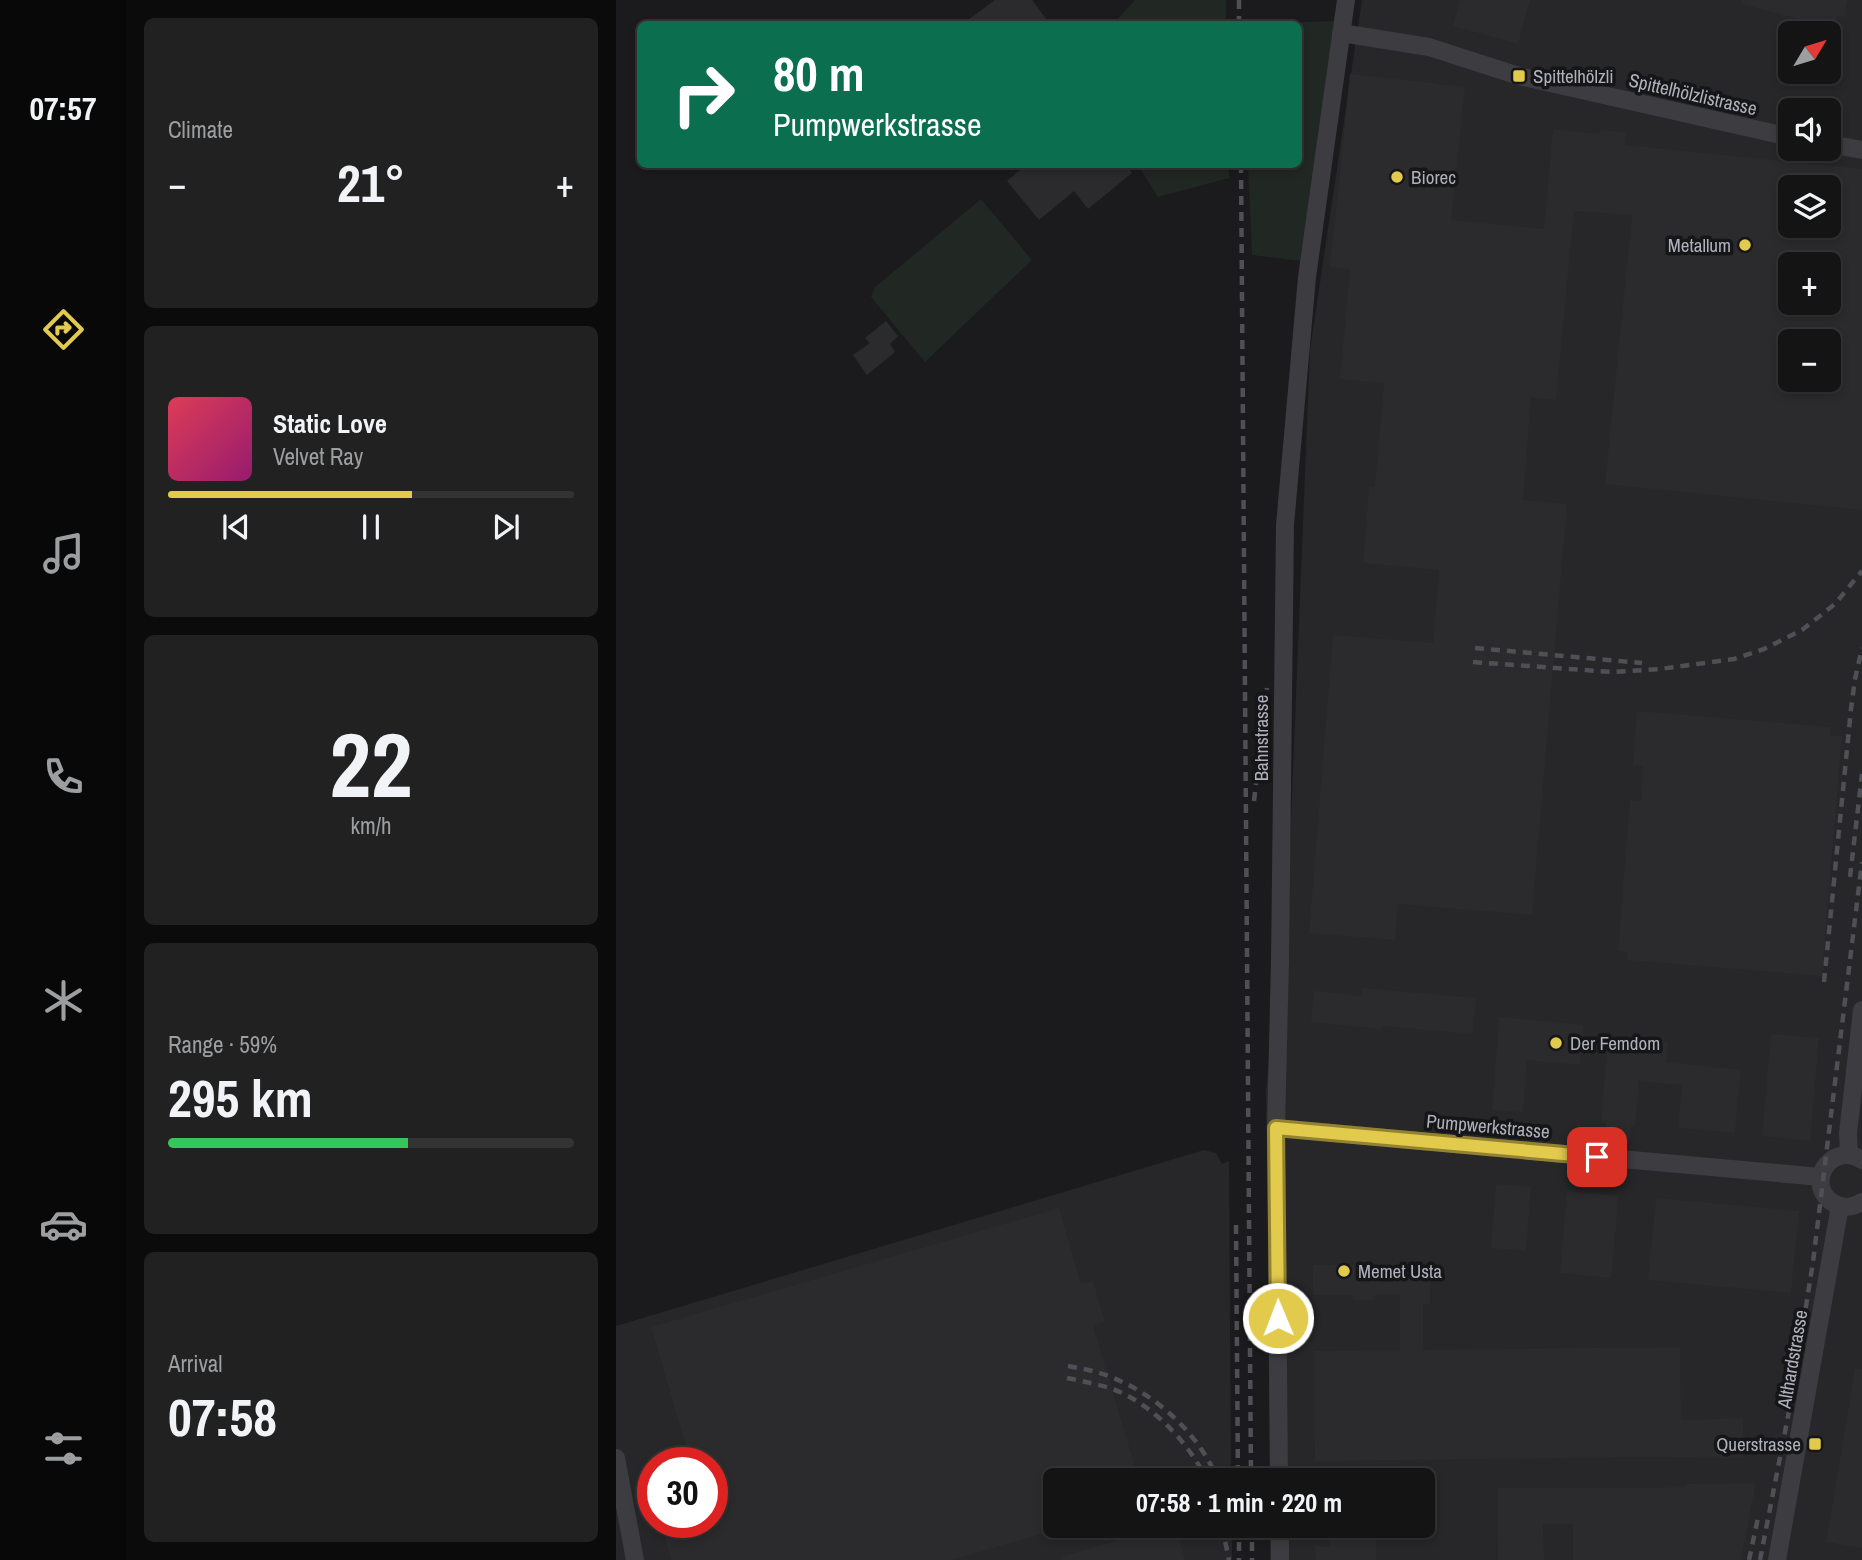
<!DOCTYPE html>
<html lang="en">
<head>
<meta charset="utf-8">
<style>
	body { margin:0; font-family:"Archivo Narrow",sans-serif; background:#212122; color:#f1f3f6; height:100vh; display:flex; flex-direction:column; font-size:26px; white-space:nowrap }
	* { box-sizing:border-box; margin:0 }
	p { font-size:23px; color:#9d9ea0 }
	.icon { flex:none; width:38px; height:38px; fill:none; stroke:currentColor; stroke-width:2; stroke-linecap:round; stroke-linejoin:round }
	.map { position:relative; flex:1; overflow:hidden }
	.panel { display:flex; flex-direction:column; gap:18px; padding:18px; background:#0b0b0c; width:490px }
	.panel>* { flex:none }
	.hud { position:absolute; left:21px; top:21px; width:665px; height:147px; border-radius:10px; box-shadow:0 4px 10px #0003,0 0 0 2px #333334; background:#0b6e4f; color:#fff; overflow:hidden }
	.needle { width:46px; rotate:52deg }
	.fabs { position:absolute; left:1162px; top:21px; display:grid; gap:14px }
	.fabs a { display:grid; place-items:center; width:63px; height:63px; border-radius:10px; background:#141415; box-shadow:0 4px 10px #0003,0 0 0 2px #333334; font-size:35px }
	.speed { position:absolute; left:21px; top:1447px; display:flex; gap:14px; font-size:35px; font-weight:700; text-align:center }
	.speed>* { display:grid; place-content:center; width:91px; height:91px; border-radius:50%; background:#141415; box-shadow:0 4px 10px #0003,0 0 0 2px #333334; line-height:1 }
	.speed .limit { border:10px solid #d22; background:#fff; color:#111 }
	.pin { position:absolute; display:grid; place-items:center; width:60px; height:60px; color:#fff; margin:-30px; border-radius:14px; box-shadow:0 4px 10px #0006 }
	.me { position:absolute; width:77px; margin:-38px; rotate:359deg; stroke-linejoin:round; filter:drop-shadow(0 0 5px #0008) }
	.turn { display:flex; align-items:center; gap:24px; height:147px; padding:0 21px; font-size:32px }
	.turn .icon { width:91px; height:91px; stroke-width:2.5 }
	.turn b { display:block; font-size:49px; line-height:60px }
	.big { font-size:52px; font-weight:700; line-height:1.1 }
	.panel .widget { flex:1; display:flex; flex-direction:column; justify-content:center; gap:10px; min-width:0; padding:0 24px; border-radius:10px; background:#212122 }
	.panel .dial { align-items:center; gap:0 }
	.dial b { font-size:91px; line-height:1 }
	.song { display:flex; align-items:center; gap:21px }
	.cover { width:84px; height:84px; border-radius:10px; background:linear-gradient(135deg,hsl(350 70% 55%),hsl(320 70% 35%)) }
	.played { height:7px; border-radius:4px; background:linear-gradient(90deg,#e2ca4c 60%,#333334 60%) }
	.keys { display:flex; justify-content:space-around; direction:ltr }
	.heat { display:flex; justify-content:space-between; align-items:center; font-size:38px; direction:ltr }
	.charge { height:10px; border-radius:5px; background:linear-gradient(90deg,#34c759 59%,#333334 0) }
	.trip { position:absolute; left:427px; top:1468px; width:392px; height:70px; border-radius:10px; background:#141415; box-shadow:0 4px 10px #0003,0 0 0 2px #333334; font-weight:700; line-height:70px; text-align:center }
	main { display:flex; flex:1; min-height:0 }
	.dock { display:flex; flex-direction:column; width:126px; justify-content:space-around; align-items:center; background:#080808; color:#9d9ea0 }
	.dock .icon { width:49px; height:49px }
	.dock .active { color:#e2ca4c }
	.dock b { font-size:32px; color:#f1f3f6 }
	.map>svg:first-child { display:block }
	.built { fill:#272729; fill-rule:evenodd }
	.green { fill:#212723 }
	.building { fill:#2b2b2d; fill-rule:evenodd }
	.lines { fill:none; stroke-linecap:round; stroke-linejoin:round }
	.minor { stroke:#3c3c41; stroke-width:18 }
	.rail { stroke:#4f4f56; stroke-width:4.5; stroke-dasharray:9 7; stroke-linecap:butt }
	.route-casing { stroke:#938331; stroke-width:18 }
	.route { stroke:#e2ca4c; stroke-width:12 }
	.poi-dot { fill:#e2ca4c; stroke:#161517; stroke-width:2.5 }
	.labels { text-anchor:middle; stroke-width:7; stroke-linejoin:round; paint-order:stroke }
	.poi-label { font-size:19px; fill:#aeb0bb; stroke:#161517; text-anchor:start }
	.street-label { font-size:19px; fill:#aeb0bb; stroke:#161517 }
</style>
</head>
<body>
<main>
<nav class="dock">
<b>07:57</b>
<svg class="icon active" aria-label="directions" viewBox="0 0 24 24"><path d="M12 3l9 9-9 9-9-9zM9 14v-3h6M13 9l2 2-2 2"/></svg>
<svg class="icon" aria-label="music" viewBox="0 0 24 24"><path d="M9 18V5l10-2v13"/><circle cx="6" cy="18" r="3"/><circle cx="16" cy="16" r="3"/></svg>
<svg class="icon" aria-label="phone" viewBox="0 0 24 24"><path d="M5 4h4l2 5-3 2q2 4 5 5l2-3 5 2v4C11 20 4 13 5 4z"/></svg>
<svg class="icon" aria-label="climate" viewBox="0 0 24 24"><path d="M12 3v18M4 7l16 10M4 17L20 7"/></svg>
<svg class="icon" aria-label="car" viewBox="0 0 24 24"><path d="M5 17H2v-5l4-1 3-4h7l3 4 3 1v5h-3M9 17h6M6 11h13"/><circle cx="7" cy="17" r="2"/><circle cx="17" cy="17" r="2"/></svg>
<svg class="icon" aria-label="filters" viewBox="0 0 24 24"><path d="M4 7h16M4 17h16"/><circle cx="9" cy="7" r="2"/><circle cx="15" cy="17" r="2"/></svg>
</nav>
<section class="panel">
<div class="widget"><p>Climate</p>
<div class="heat"><a>−</a><b class="big">21°</b><a>+</a></div>
</div>
<div class="widget">
<div class="song"><i class="cover"></i><div><b>Static Love</b><p>Velvet Ray</p></div></div>
<div class="played"></div>
<div class="keys"><svg class="icon" aria-label="previous" viewBox="0 0 24 24"><path d="M18 5L8 12l10 7zM5 5v14"/></svg><svg class="icon" aria-label="pause" viewBox="0 0 24 24"><path d="M8 5v14M16 5v14"/></svg><svg class="icon" aria-label="next" viewBox="0 0 24 24"><path d="M6 5l10 7-10 7zM19 5v14"/></svg></div>
</div>
<div class="widget dial"><b>22</b><p>km/h</p></div>
<div class="widget"><p>Range · 59%</p><b class="big">295 km</b><div class="charge"></div></div>
<div class="widget"><p>Arrival</p><b class="big">07:58</b></div>
</section>
<div class="map">
<svg width="1246" height="1560" viewBox="0 0 1246 1560">
	<rect width="100%" height="100%" fill="#1b1a1c"/>
	<g class="built">
		<path d="M 746,0 L 1246,0 L 1246,1560 L 654,1560 L 654,1526 L 807,1526 L 807,1480 L 654,1480 L 650,1090 L 674,845 L 694,350 ZM 1174,33 L 1213,33 L 1213,72 L 1174,72 ZM 1174,110 L 1213,110 L 1213,149 L 1174,149 ZM 1174,187 L 1213,187 L 1213,226 L 1174,226 ZM 1174,264 L 1213,264 L 1213,303 L 1174,303 ZM 1174,341 L 1213,341 L 1213,380 L 1174,380 Z"/>
		<path d="M 588,1150 L 600,1153 L 606,1164 L 613,1161 L 615,1480 L 439,1480 L 439,1526 L 616,1526 L 616,1560 L 0,1560 L 0,1326 ZM 37,1463 L 96,1463 L 96,1522 L 37,1522 Z"/>
	</g>
	<g class="green">
		<polygon points="519,0 610,0 610,19 598,24 497,24"/>
		<polygon points="718,21 686,261 636,255 632,165 682,164 682,24 631,24"/>
		<polygon points="522,165 613,165 613,178 542,197"/>
		<polygon points="365,199 416,260 309,362 255,297 259,287"/>
	</g>
	<g class="building">
		<polygon points="379,0 416,0 434,24 346,24"/>
		<polygon points="844,0 914,0 902,44 837,26"/>
		<polygon points="1127,0 1232,0 1228,17 1221,15 1217,28 1126,4"/>
		<path d="M 734,74 L 849,87 L 835,220 L 928,229 L 937,129 L 983,134 L 984,130 L 1010,132 L 1009,145 L 1246,169 L 1246,510 L 989,484 L 1016,215 L 958,211 L 940,400 L 915,397 L 907,500 L 951,504 L 916,915 L 782,904 L 779,940 L 693,933 L 717,635 L 817,643 L 823,570 L 747,563 L 753,487 L 759,487 L 768,383 L 724,379 L 734,270 L 714,267 ZM 1174,187 L 1213,187 L 1213,226 L 1174,226 ZM 1174,264 L 1213,264 L 1213,303 L 1174,303 ZM 1174,341 L 1213,341 L 1213,380 L 1174,380 Z"/>
		<polygon points="411,164 416,164 421,170 428,164 509,164 516,173 472,209 458,191 423,220 391,181"/>
		<polygon points="270,321 282,336 274,344 279,352 251,375 237,355 254,343 249,338"/>
		<polygon points="1021,711 1215,727 1214,735 1226,736 1206,976 1011,960 1012,952 1002,951 1014,800 1025,801 1027,766 1017,765"/>
		<polygon points="746,988 860,998 857,1034 767,1026 766,1029 695,1022 698,991 746,996"/>
		<polygon points="883,1017 968,1025 964,1065 911,1060 907,1112 876,1110"/>
		<polygon points="1155,1034 1203,1038 1194,1141 1146,1136"/>
		<polygon points="992,1036 1052,1041 1050,1062 1125,1070 1119,1133 1062,1128 1066,1085 1023,1081 1019,1125 1015,1125 1014,1141 989,1139 990,1122 985,1122"/>
		<polygon points="880,1184 915,1187 910,1251 875,1248"/>
		<polygon points="951,1191 1003,1196 995,1278 944,1273"/>
		<polygon points="1040,1198 1183,1211 1175,1293 1032,1280"/>
		<polygon points="443,1208 465,1284 477,1281 489,1322 477,1325 523,1480 439,1480 439,1530 336,1560 55,1560 49,1538 86,1527 85,1524 96,1522 96,1463 75,1463 35,1327"/>
		<polygon points="697,1265 796,1265 797,1281 814,1281 814,1305 807,1304 807,1350 1064,1347 1065,1420 1127,1418 1128,1458 1028,1457 699,1461 698,1351 784,1350 784,1294 759,1294 759,1300 737,1300 736,1295 697,1295"/>
		<polygon points="1239,1368 1246,1369 1246,1548 1210,1542"/>
		<polygon points="1140,1483 1125,1560 957,1560 957,1524 927,1524 928,1560 882,1560 881,1488 1011,1488 1070,1487 1070,1484"/>
		<polygon points="550,1526 559,1526 569,1560 445,1560 445,1557"/>
		<polygon points="714,1526 760,1526 760,1560 700,1560 699,1546 714,1547"/>
	</g>
	<g class="lines">
		<g class="minor">
			<polyline points="725,33 813,47 903,76 1174,137"/>
			<polyline points="1213,144 1246,150"/>
			<polyline points="660,1128 1205,1177"/>
			<polyline points="1233,1155 1232,1133 1246,1010"/>
			<path d="M 1246,1160 C 1213,1140 1187,1187 1219,1204 C 1228,1209 1237,1207 1246,1202"/>
			<polyline points="0,1458 19,1560"/>
			<polyline points="663,1480 660,1128 664,961 669,525 691,277 730,0"/>
			<polyline points="664,1526 664,1560"/>
			<polyline points="1161,1560 1224,1206"/>
		</g>
		<g class="rail">
			<polyline points="623,0 623,24"/>
			<polyline points="625,164 635,1480"/>
			<polyline points="859,648 1026,663"/>
			<polyline points="857,662 996,672 1044,669 1118,659 1148,649 1186,630 1219,604 1246,571"/>
			<polyline points="638,801 651,688"/>
			<polyline points="1234,877 1246,774"/>
			<polyline points="1208,982 1235,709 1239,679 1246,648"/>
			<polyline points="620,1225 622,1480"/>
			<path d="M 452,1366 C 467,1369 481,1371 495,1377 C 541,1395 583,1434 602,1480"/>
			<path d="M 451,1378 C 466,1381 480,1384 494,1388 C 535,1402 573,1443 591,1480"/>
			<polyline points="606,1526 613,1560"/>
			<polyline points="623,1526 623,1560"/>
			<polyline points="636,1526 636,1560"/>
			<polyline points="1133,1560 1143,1513"/>
			<polyline points="1144,1560 1175,1401 1197,1262 1246,862"/>
		</g>
	</g>
	<g class="lines">
		<defs>
			<polyline id="route" points="662,1318 660,1128 981,1157"/>
		</defs>
		<use href="#route" class="route-casing"/>
		<use href="#route" class="route"/>
	</g>
	<g class="poi-dot">
		<rect x="896" y="69" width="14" height="14" rx="3.5"/>
		<circle cx="781" cy="177" r="7"/>
		<circle cx="1129" cy="245" r="7"/>
		<circle cx="940" cy="1043" r="7"/>
		<circle cx="728" cy="1271" r="7"/>
		<rect x="1192" y="1437" width="14" height="14" rx="3.5"/>
	</g>
	<g class="labels">
		<g class="poi-label">
			<text x="917" y="83">Spittelhölzli</text>
			<text x="795" y="184">Biorec</text>
			<text x="1115" y="252" text-anchor="end">Metallum</text>
			<text x="954" y="1050">Der Femdom</text>
			<text x="742" y="1278">Memet Usta</text>
			<text x="1185" y="1451" text-anchor="end">Querstrasse</text>
		</g>
		<g class="street-label">
			<text transform="translate(1077 94) rotate(13)" y="7">Spittelhölzlistrasse</text>
			<text transform="translate(645 738) rotate(-90)" y="7">Bahnstrasse</text>
			<text transform="translate(872 1126) rotate(5)" y="7">Pumpwerkstrasse</text>
			<text transform="translate(1176 1359) rotate(-80)" y="7">Althardstrasse</text>
		</g>
	</g>
</svg>
<div class="fabs">
<a><svg class="needle" viewBox="-14 -14 28 28"><path d="M0-13l5 13h-10z" fill="#e53935"/><path d="M0 13l5-13h-10z" fill="#9d9ea0"/></svg></a>
<a><svg class="icon" aria-label="sound" viewBox="0 0 24 24"><path d="M4 9h4l5-4v14l-5-4H4zM17 9q2 3 0 6"/></svg></a>
<a><svg class="icon" aria-label="layers" viewBox="0 0 24 24"><path d="M12 4l9 5-9 5-9-5zM3 14l9 5 9-5"/></svg></a>
<a>+</a>
<a>−</a>
</div>
<div class="speed"><div class="limit">30</div></div>
<div class="pin" style="left:981px;top:1157px;background:#d93025"><svg class="icon" aria-label="arrive" viewBox="0 0 24 24"><path d="M6 21V4h12l-3 4 3 4H6"/></svg></div>
<svg class="me" style="left:662px;top:1318px" viewBox="-20 -20 40 40"><circle r="17" fill="#e2ca4c" stroke="#fff" stroke-width="3"/><path d="M0-11L8 9 0 5-8 9z" fill="#fff"/></svg>
<div class="trip">07:58 · 1 min · 220 m</div>
<div class="hud">
<div class="turn"><svg class="icon" aria-label="right" viewBox="0 0 24 24"><path d="M7 20v-9h11M14 6l5 5-5 5"/></svg><div><b>80 m</b>Pumpwerkstrasse</div></div>
</div>
</div>
</main>
</body>
</html>
